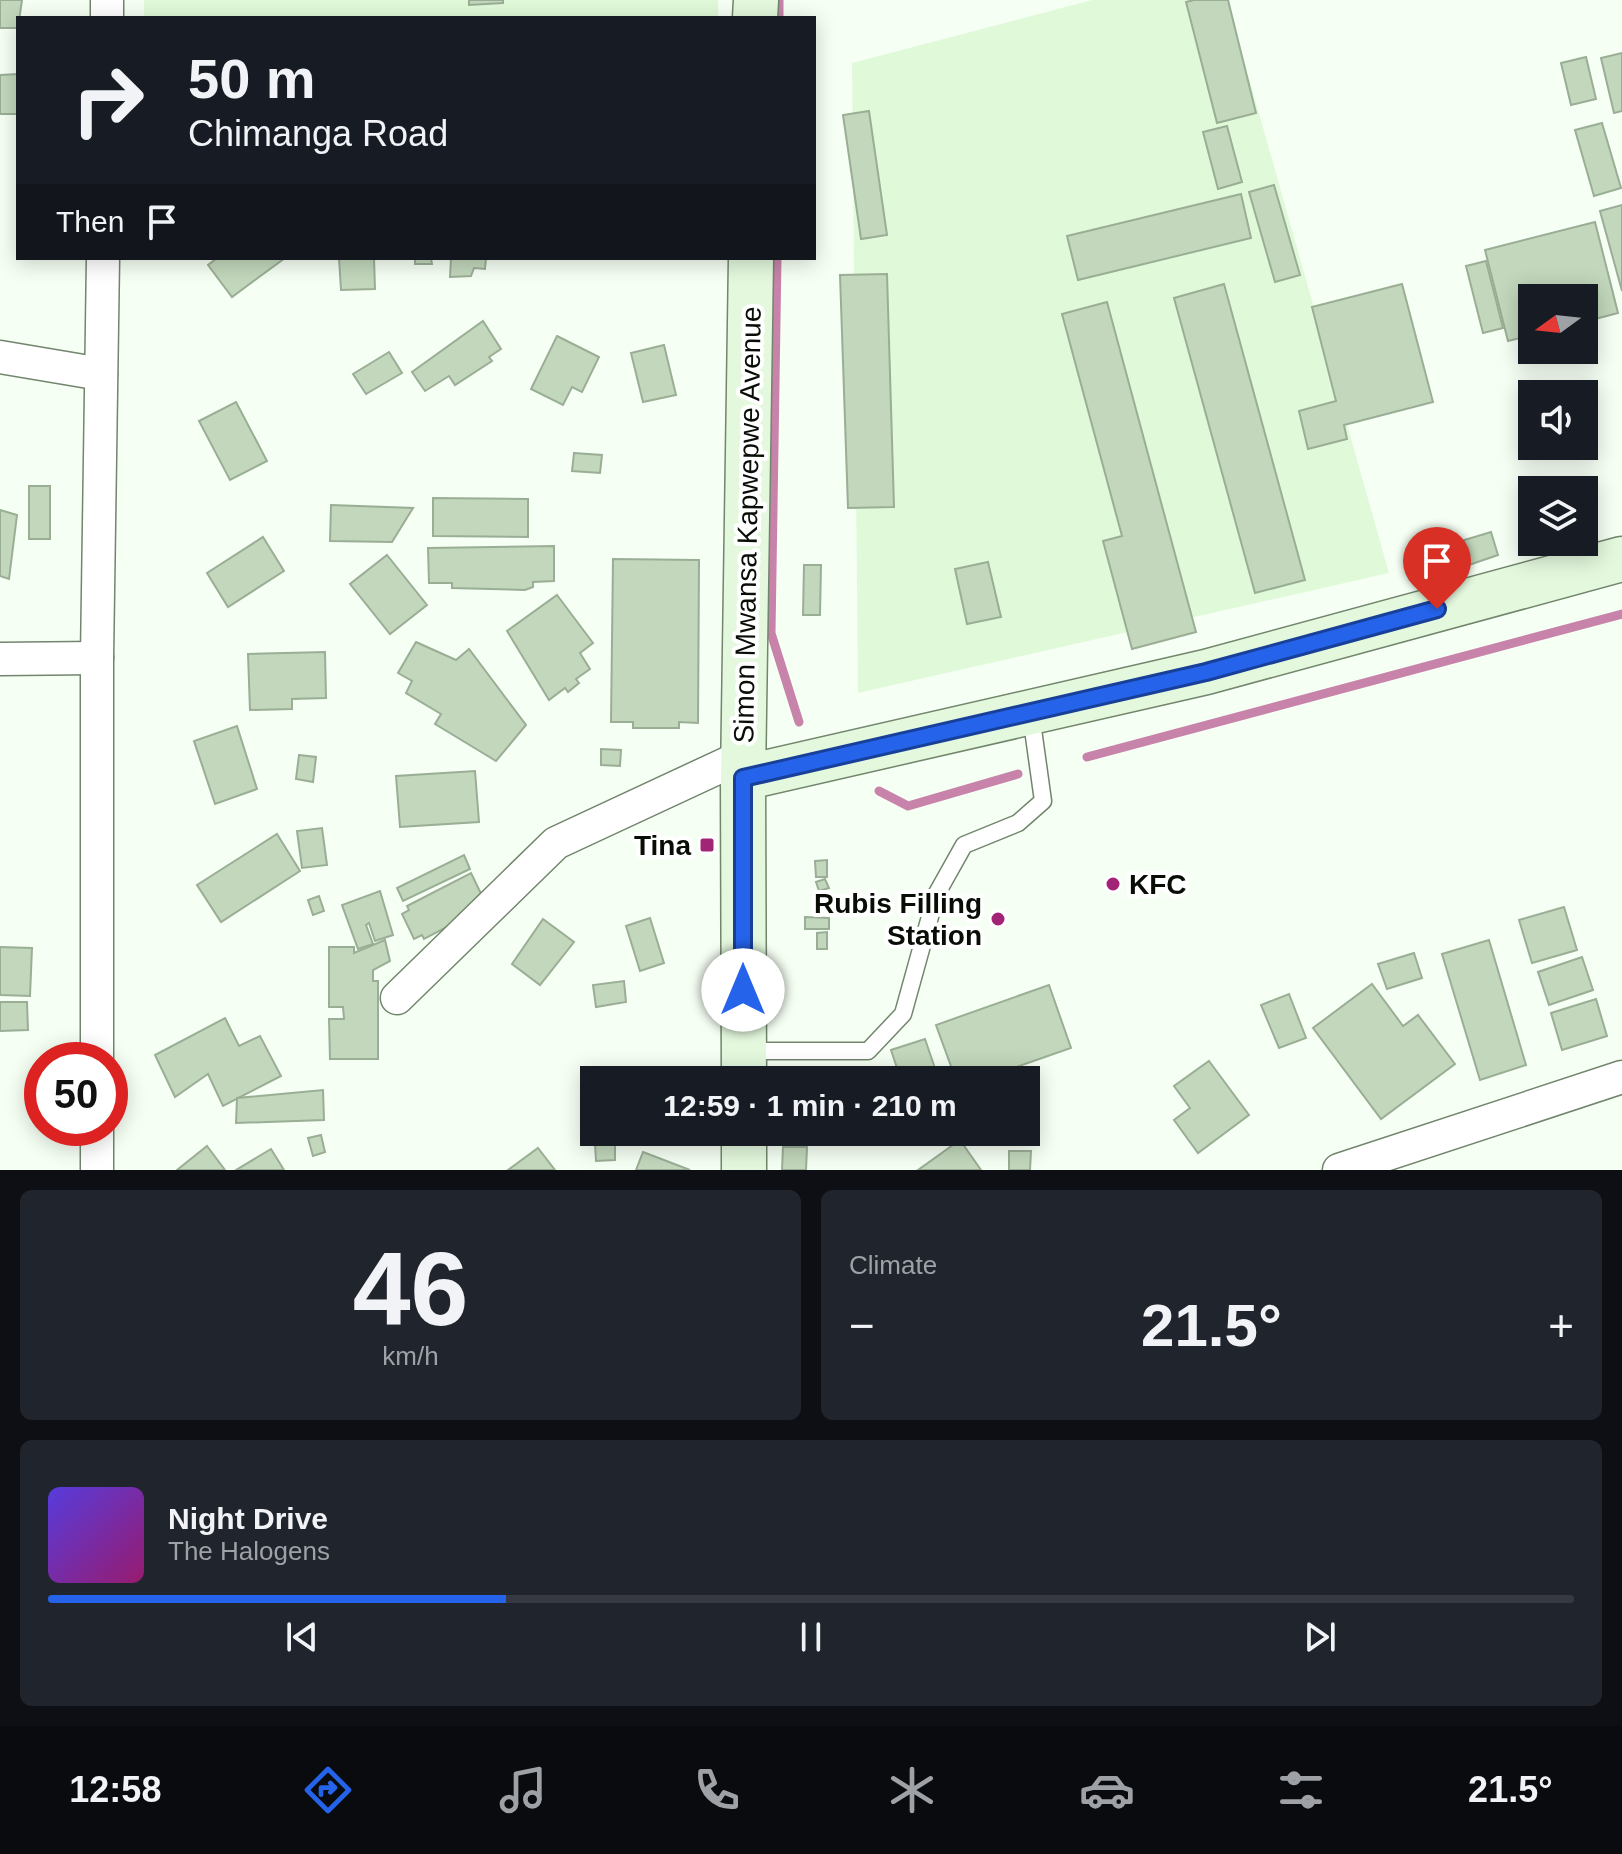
<!DOCTYPE html>
<html lang="en">
<head>
<meta charset="utf-8">
<style>
	body { margin:0; font-family:Helvetica,sans-serif; background:#20242c; color:#f1f3f6; height:100vh; display:flex; flex-direction:column; font-size:30px; white-space:nowrap }
	* { box-sizing:border-box; margin:0 }
	p { font-size:26px; color:#9ea1a6 }
	.icon { flex:none; width:44px; height:44px; fill:none; stroke:currentColor; stroke-width:2; stroke-linecap:round; stroke-linejoin:round }
	.map { position:relative; height:1170px; overflow:hidden }
	.panel { display:flex; flex-direction:column; gap:20px; padding:20px; background:#0d0f14; flex:1 }
	.panel>* { flex:none }
	.banner { position:absolute; left:16px; top:16px; width:800px; height:244px; border-radius:0px; box-shadow:0 4px 20px #0003; background:#171b24; color:#f1f3f6; overflow:hidden }
	.needle { width:52px; rotate:255deg }
	.fabs { position:absolute; left:1518px; top:284px; display:grid; gap:16px }
	.fabs a { display:grid; place-items:center; width:80px; height:80px; border-radius:0px; background:#171b24; box-shadow:0 4px 20px #0003; font-size:40px }
	.speed { position:absolute; left:24px; top:1042px; display:flex; gap:16px; font-size:40px; font-weight:700; text-align:center }
	.speed>* { display:grid; place-content:center; width:104px; height:104px; border-radius:50%; background:#171b24; box-shadow:0 4px 20px #0003; line-height:1 }
	.speed .limit { border:12px solid #d22; background:#fff; color:#111 }
	.pin { position:absolute; display:grid; place-items:center; width:68px; height:68px; color:#fff; margin:-82px -34px; border-radius:50% 50% 50% 0; rotate:-45deg; box-shadow:0 0 8px #0007 }
	.pin .icon { rotate:45deg }
	.me { position:absolute; width:88px; margin:-44px; rotate:0deg; stroke-linejoin:round; filter:drop-shadow(0 0 6px #0008) }
	.turn { display:flex; align-items:center; gap:28px; height:168px; padding:0 40px; font-size:36px }
	.turn .icon { width:104px; height:104px; stroke-width:2.5 }
	.turn b { display:block; font-size:56px; line-height:68px }
	.then { display:flex; align-items:center; height:76px; padding:0 40px; background:#0003; gap:16px; font-size:30px }
	.big { font-size:60px; font-weight:700; line-height:1.1 }
	.panel .widget { flex:1; display:flex; flex-direction:column; justify-content:center; gap:12px; min-width:0; padding:0 28px; border-radius:12px; background:#20242c }
	.panel .dial { align-items:center; gap:0 }
	.dial b { font-size:104px; line-height:1 }
	.song { display:flex; align-items:center; gap:24px }
	.cover { width:96px; height:96px; border-radius:12px; background:linear-gradient(135deg,hsl(250 70% 55%),hsl(320 70% 35%)) }
	.played { height:8px; border-radius:4px; background:linear-gradient(90deg,#2563eb 30%,#363941 30%) }
	.keys { display:flex; justify-content:space-around; direction:ltr }
	.heat { display:flex; justify-content:space-between; align-items:center; font-size:44px; direction:ltr }
	.panel .tiles { flex:1; display:grid; gap:20px; grid-template-columns:1fr 1fr }
	.widget:last-child { grid-column:span 2 }
	.trip { position:absolute; left:580px; top:1066px; width:460px; height:80px; border-radius:0px; background:#171b24; box-shadow:0 4px 20px #0003; font-weight:700; line-height:80px; text-align:center }
	.tab-bar { display:flex; height:128px; justify-content:space-around; align-items:center; background:#090b0e; color:#9ea1a6 }
	.tab-bar .icon { width:56px; height:56px }
	.tab-bar .active { color:#2563eb }
	.tab-bar b { font-size:36px; color:#f1f3f6 }
	.map>svg:first-child { display:block }
	.built { fill:#e0fad9 }
	.lines { fill:none; stroke-linecap:round; stroke-linejoin:round }
	.stream { stroke:#c783a9; stroke-width:9 }
	.building { fill:#c2d7bc; stroke:#9aae95; stroke-width:2 }
	.lane-casing { stroke:#72856d; stroke-width:19 }
	.street-casing { stroke:#72856d; stroke-width:35 }
	.secondary-casing { stroke:#72856d; stroke-width:47 }
	.lane { stroke:#fff; stroke-width:16 }
	.street { stroke:#fff; stroke-width:32 }
	.secondary { stroke:#e3f8dd; stroke-width:44 }
	.route-casing { stroke:#184099; stroke-width:20 }
	.route { stroke:#2563eb; stroke-width:14 }
	.poi-dot { fill:#a22477; stroke:#fff; stroke-width:3 }
	.labels { text-anchor:middle; stroke-width:8; stroke-linejoin:round; paint-order:stroke }
	.street-label { font-size:28px; fill:#080e06; stroke:#fff }
	.poi-label { font-size:28px; font-weight:bold; fill:#080e06; stroke:#fff; text-anchor:end }
</style>
</head>
<body>
<div class="map">
<svg width="1622" height="1170" viewBox="0 0 1622 1170">
	<rect width="100%" height="100%" fill="#f6fff4"/>
	<g class="built">
		<rect x="144" y="0" width="574" height="18"/>
		<polygon points="1092,0 1227,0 1389,573 858,693 852,63"/>
	</g>
	<g class="lines">
		<g class="stream">
			<polyline points="779,18 779,0"/>
			<polyline points="777,258 771,633 799,722"/>
			<polyline points="1087,757 1622,614"/>
			<polyline points="879,791 908,806 1018,774"/>
		</g>
	</g>
	<g class="building">
		<polygon points="0,0 22,0 18,28 0,28"/>
		<polygon points="469,0 503,0 503,3 469,5"/>
		<polygon points="1194,0 1228,0 1256,113 1217,123 1186,2"/>
		<polygon points="1622,53 1622,111 1614,113 1601,58"/>
		<polygon points="1586,57 1596,99 1571,105 1561,63"/>
		<polygon points="18,74 18,114 0,114 0,75"/>
		<polygon points="869,111 887,235 861,239 843,115"/>
		<polygon points="1602,123 1621,188 1594,196 1575,130"/>
		<polygon points="1227,126 1242,182 1218,189 1203,132"/>
		<polygon points="1274,185 1300,275 1275,282 1249,192"/>
		<polygon points="1241,194 1251,238 1078,280 1067,236"/>
		<polygon points="1622,205 1622,291 1600,211"/>
		<polygon points="1595,222 1618,313 1584,322 1584,298 1532,298 1532,335 1508,341 1485,250"/>
		<polygon points="217,258 285,258 232,297 208,265"/>
		<polygon points="339,258 374,258 375,289 341,290"/>
		<polygon points="415,258 431,258 432,264 415,264"/>
		<polygon points="451,258 486,258 485,269 474,268 471,276 450,277"/>
		<polygon points="1486,261 1503,328 1483,333 1466,266"/>
		<polygon points="887,274 894,507 848,508 840,275"/>
		<polygon points="1224,284 1305,580 1255,593 1174,298"/>
		<polygon points="1402,284 1433,402 1344,425 1347,439 1308,449 1299,411 1336,401 1312,307"/>
		<polygon points="1107,302 1196,632 1132,649 1103,541 1122,536 1062,314"/>
		<polygon points="483,321 501,349 489,357 492,361 455,385 449,376 425,391 412,372"/>
		<polygon points="557,336 599,357 582,392 572,387 563,405 531,389"/>
		<polygon points="664,345 676,395 643,402 631,353"/>
		<polygon points="389,352 402,373 366,394 353,374"/>
		<polygon points="236,402 267,461 230,480 199,421"/>
		<polygon points="574,453 602,455 600,473 572,471"/>
		<rect x="29" y="486" width="21" height="53"/>
		<polygon points="433,498 528,499 528,537 433,536"/>
		<polygon points="331,505 413,508 392,542 330,541"/>
		<polygon points="0,510 17,515 9,579 0,576"/>
		<polygon points="1491,532 1498,555 1466,566 1458,542"/>
		<polygon points="263,537 284,571 228,607 207,573"/>
		<polygon points="554,546 554,581 533,582 533,587 525,590 452,588 452,583 429,583 428,548"/>
		<polygon points="387,555 427,605 390,634 350,584"/>
		<polygon points="613,559 699,560 698,723 679,722 679,728 633,728 633,722 611,722"/>
		<polygon points="988,562 1001,617 967,624 955,569"/>
		<polygon points="804,565 821,565 820,615 803,615"/>
		<polygon points="557,595 593,643 580,653 590,669 576,679 579,683 568,692 565,688 549,700 507,631"/>
		<polygon points="416,642 456,660 469,649 526,725 496,761 435,724 441,714 406,693 412,681 398,673"/>
		<polygon points="325,652 326,698 292,699 292,709 250,710 248,654"/>
		<polygon points="237,726 257,789 215,804 194,741"/>
		<polygon points="601,749 621,750 620,766 601,765"/>
		<polygon points="299,755 316,757 313,782 296,779"/>
		<polygon points="475,771 479,822 400,827 396,776"/>
		<polygon points="322,828 327,865 302,868 297,831"/>
		<polygon points="277,834 300,871 221,922 197,885"/>
		<polygon points="464,855 470,869 403,901 397,888"/>
		<polygon points="827,860 827,877 816,877 815,861"/>
		<polygon points="471,873 487,906 424,939 422,935 414,939 402,914 409,910 407,906"/>
		<polygon points="825,879 829,888 819,891 816,882"/>
		<polygon points="380,891 393,935 375,941 369,923 366,925 373,944 358,949 342,905"/>
		<polygon points="319,896 324,911 313,915 308,900"/>
		<polygon points="1564,907 1577,950 1532,963 1519,920"/>
		<polygon points="805,917 829,918 829,929 805,929"/>
		<polygon points="650,918 664,963 640,971 626,926"/>
		<polygon points="543,919 574,942 540,985 512,964"/>
		<polygon points="827,932 827,949 817,949 817,933"/>
		<polygon points="385,940 390,961 373,970 373,981 378,981 378,1059 330,1059 329,1019 344,1019 343,1007 329,1007 329,947 354,947 354,953"/>
		<polygon points="1489,940 1526,1065 1480,1080 1442,954"/>
		<polygon points="0,947 32,948 30,996 0,995"/>
		<polygon points="1414,953 1422,978 1387,989 1378,964"/>
		<polygon points="1582,957 1593,990 1549,1005 1538,972"/>
		<polygon points="624,981 626,1002 596,1007 593,985"/>
		<polygon points="1372,984 1403,1026 1418,1015 1455,1064 1381,1119 1313,1028"/>
		<polygon points="1049,985 1071,1048 979,1080 956,1080 936,1025"/>
		<polygon points="1289,994 1306,1038 1279,1048 1261,1005"/>
		<polygon points="1596,999 1607,1036 1562,1050 1551,1013"/>
		<polygon points="0,1002 27,1002 28,1030 0,1031"/>
		<polygon points="225,1018 239,1046 260,1036 281,1076 223,1106 208,1074 175,1097 155,1055"/>
		<polygon points="925,1039 939,1080 901,1080 891,1050"/>
		<polygon points="1209,1061 1249,1115 1198,1153 1174,1120 1190,1108 1174,1086"/>
		<polygon points="323,1090 324,1120 236,1123 237,1098"/>
		<polygon points="797,1132 813,1132 813,1144 797,1143"/>
		<polygon points="321,1135 325,1152 313,1156 308,1138"/>
		<polygon points="960,1140 981,1170 918,1170"/>
		<polygon points="615,1143 615,1160 596,1161 595,1144"/>
		<polygon points="207,1146 225,1170 177,1170"/>
		<polygon points="783,1147 807,1147 806,1170 782,1170"/>
		<polygon points="538,1148 555,1170 508,1170"/>
		<polygon points="271,1149 284,1170 236,1170"/>
		<polygon points="1009,1151 1031,1151 1030,1170 1009,1170"/>
		<polygon points="643,1152 690,1170 636,1170"/>
	</g>
	<g class="lines">
		<defs>
			<polyline id="lane" points="745,1051 868,1051 903,1014 936,895 964,845 1018,823 1043,801 1031,715"/>
			<g id="street">
				<polyline points="107,18 107,0"/>
				<polyline points="0,357 101,374"/>
				<polyline points="0,659 97,658"/>
				<polyline points="397,998 556,843 743,756"/>
				<polyline points="97,1060 97,658 103,258"/>
				<polyline points="97,1128 97,1170"/>
				<polyline points="1339,1170 1622,1077"/>
			</g>
			<g id="secondary">
				<polyline points="755,18 756,0"/>
				<polyline points="743,778 1206,672 1622,559"/>
				<polyline points="744,1080 743,778 751,258"/>
				<polyline points="744,1132 744,1170"/>
			</g>
		</defs>
		<use href="#lane" class="lane-casing"/>
		<use href="#street" class="street-casing"/>
		<use href="#secondary" class="secondary-casing"/>
		<use href="#lane" class="lane"/>
		<use href="#street" class="street"/>
		<use href="#secondary" class="secondary"/>
	</g>
	<g class="lines">
		<defs>
			<polyline id="route" points="743,990 743,778 1206,672 1437,609"/>
		</defs>
		<use href="#route" class="route-casing"/>
		<use href="#route" class="route"/>
	</g>
	<g class="poi-dot">
		<rect x="699" y="837" width="16" height="16" rx="4"/>
		<circle cx="1113" cy="884" r="8"/>
		<circle cx="998" cy="919" r="8"/>
	</g>
	<g class="labels">
		<g class="street-label">
			<text transform="translate(747 525) rotate(-89)" y="10">Simon Mwansa Kapwepwe Avenue</text>
		</g>
		<g class="poi-label">
			<text x="691" y="855">Tina</text>
			<text x="1129" y="894" text-anchor="start">KFC</text>
			<text x="982" y="913">Rubis Filling<tspan x="982" dy="32">Station</tspan></text>
		</g>
	</g>
</svg>
<div class="fabs">
<a><svg class="needle" viewBox="-14 -14 28 28"><path d="M0-13l5 13h-10z" fill="#e53935"/><path d="M0 13l5-13h-10z" fill="#9ea1a6"/></svg></a>
<a><svg class="icon" aria-label="sound" viewBox="0 0 24 24"><path d="M4 9h4l5-4v14l-5-4H4zM17 9q2 3 0 6"/></svg></a>
<a><svg class="icon" aria-label="layers" viewBox="0 0 24 24"><path d="M12 4l9 5-9 5-9-5zM3 14l9 5 9-5"/></svg></a>
</div>
<div class="speed"><div class="limit">50</div></div>
<div class="pin" style="left:1437px;top:609px;background:#d93025"><svg class="icon" aria-label="arrive" viewBox="0 0 24 24"><path d="M6 21V4h12l-3 4 3 4H6"/></svg></div>
<svg class="me" style="left:743px;top:990px" viewBox="-20 -20 40 40"><circle r="19" fill="#fff"/><path d="M0-13L10 11 0 6-10 11z" fill="#2563eb"/></svg>
<div class="trip">12:59 · 1 min · 210 m</div>
<div class="banner">
<div class="turn"><svg class="icon" aria-label="right" viewBox="0 0 24 24"><path d="M7 20v-9h11M14 6l5 5-5 5"/></svg><div><b>50 m</b>Chimanga Road</div></div>
<div class="then">Then<svg class="icon" aria-label="arrive" viewBox="0 0 24 24"><path d="M6 21V4h12l-3 4 3 4H6"/></svg></div>
</div>
</div>
<section class="panel">
<div class="tiles">
<div class="widget dial"><b>46</b><p>km/h</p></div>
<div class="widget"><p>Climate</p>
<div class="heat"><a>−</a><b class="big">21.5°</b><a>+</a></div>
</div>
<div class="widget">
<div class="song"><i class="cover"></i><div><b>Night Drive</b><p>The Halogens</p></div></div>
<div class="played"></div>
<div class="keys"><svg class="icon" aria-label="previous" viewBox="0 0 24 24"><path d="M18 5L8 12l10 7zM5 5v14"/></svg><svg class="icon" aria-label="pause" viewBox="0 0 24 24"><path d="M8 5v14M16 5v14"/></svg><svg class="icon" aria-label="next" viewBox="0 0 24 24"><path d="M6 5l10 7-10 7zM19 5v14"/></svg></div>
</div>
</div>
</section>
<nav class="tab-bar">
<b>12:58</b>
<svg class="icon active" aria-label="directions" viewBox="0 0 24 24"><path d="M12 3l9 9-9 9-9-9zM9 14v-3h6M13 9l2 2-2 2"/></svg>
<svg class="icon" aria-label="music" viewBox="0 0 24 24"><path d="M9 18V5l10-2v13"/><circle cx="6" cy="18" r="3"/><circle cx="16" cy="16" r="3"/></svg>
<svg class="icon" aria-label="phone" viewBox="0 0 24 24"><path d="M5 4h4l2 5-3 2q2 4 5 5l2-3 5 2v4C11 20 4 13 5 4z"/></svg>
<svg class="icon" aria-label="climate" viewBox="0 0 24 24"><path d="M12 3v18M4 7l16 10M4 17L20 7"/></svg>
<svg class="icon" aria-label="car" viewBox="0 0 24 24"><path d="M5 17H2v-5l4-1 3-4h7l3 4 3 1v5h-3M9 17h6M6 11h13"/><circle cx="7" cy="17" r="2"/><circle cx="17" cy="17" r="2"/></svg>
<svg class="icon" aria-label="filters" viewBox="0 0 24 24"><path d="M4 7h16M4 17h16"/><circle cx="9" cy="7" r="2"/><circle cx="15" cy="17" r="2"/></svg>
<b>21.5°</b>
</nav>
</body>
</html>
